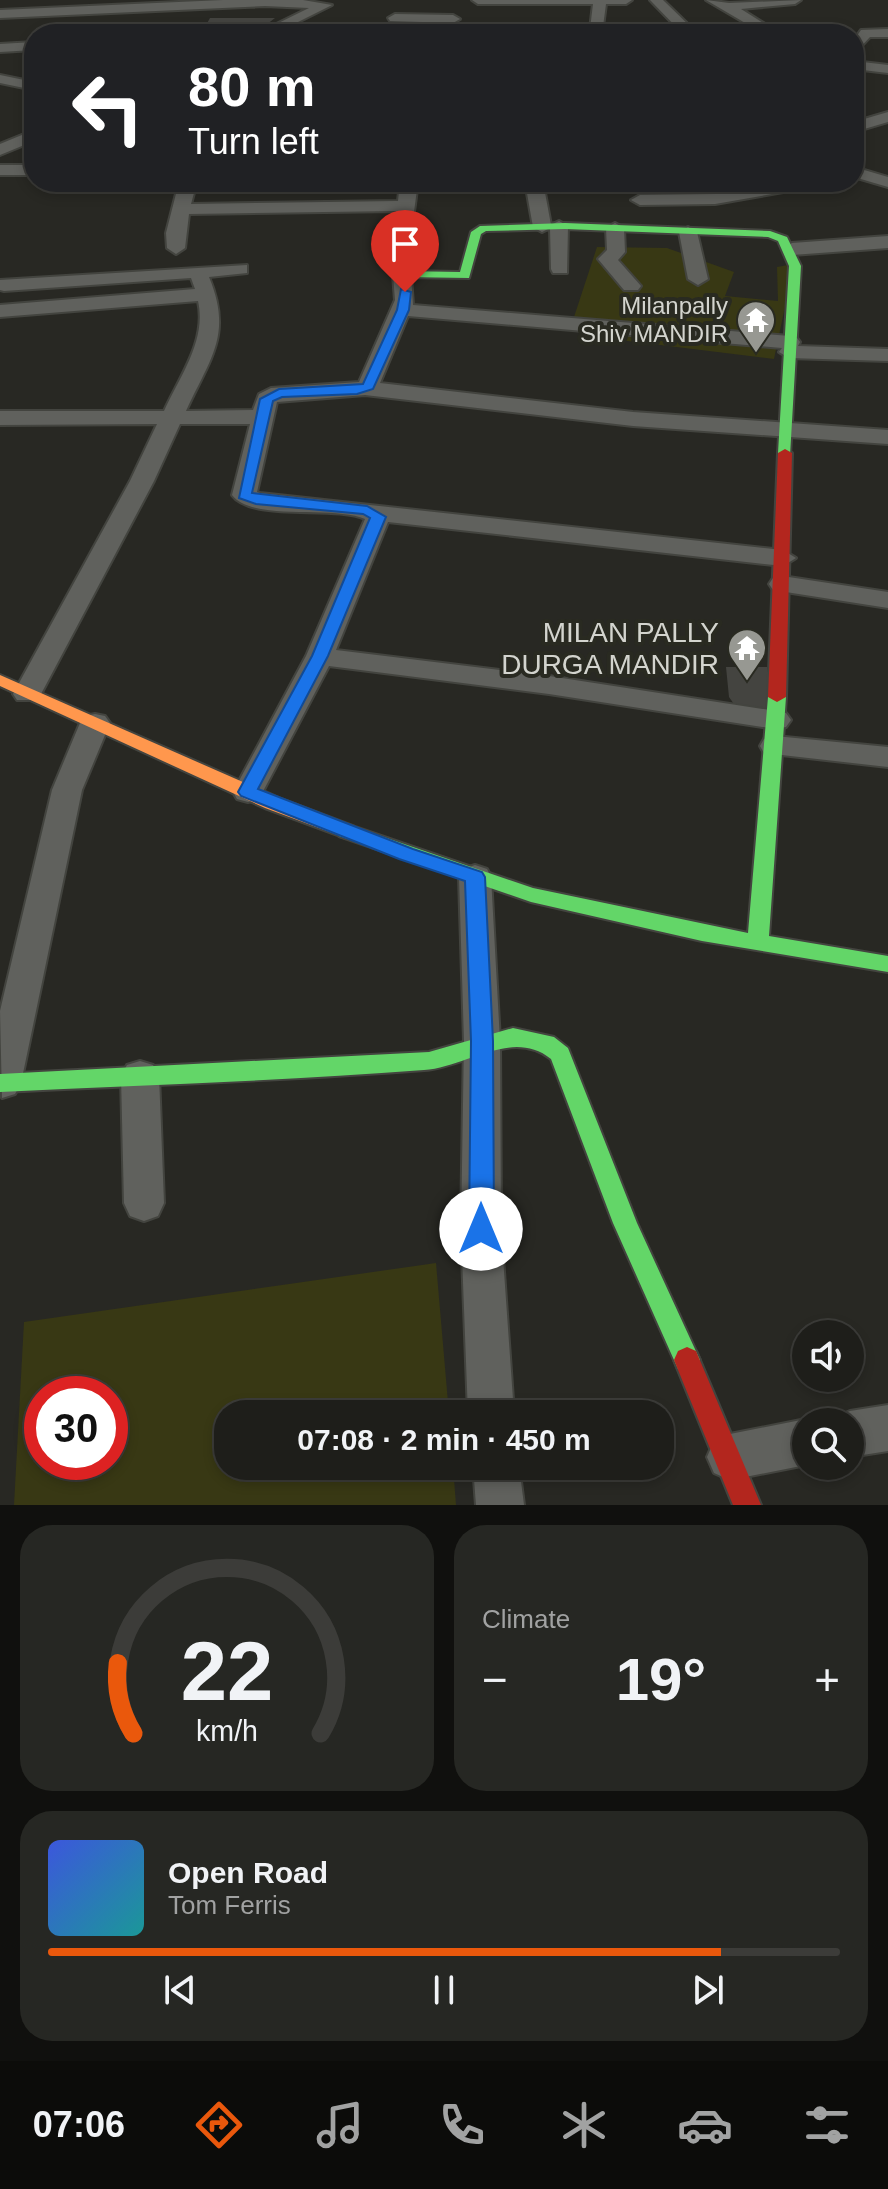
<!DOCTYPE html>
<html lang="en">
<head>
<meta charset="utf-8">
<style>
	body { margin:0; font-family:Arial,sans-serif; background:#262723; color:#f1f3f6; height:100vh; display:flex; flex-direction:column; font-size:30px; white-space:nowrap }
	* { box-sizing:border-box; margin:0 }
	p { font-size:26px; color:#a1a2a2 }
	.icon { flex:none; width:44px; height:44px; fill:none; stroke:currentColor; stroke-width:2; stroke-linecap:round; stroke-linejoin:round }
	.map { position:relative; height:1505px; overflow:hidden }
	.panel { display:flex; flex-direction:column; gap:20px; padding:20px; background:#10100e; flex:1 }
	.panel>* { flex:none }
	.banner { position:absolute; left:24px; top:24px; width:840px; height:168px; border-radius:32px; box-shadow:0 4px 12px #0003,0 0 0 2px #3c3c39; background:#202124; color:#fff; overflow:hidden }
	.buttons { position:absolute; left:792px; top:1320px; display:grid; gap:16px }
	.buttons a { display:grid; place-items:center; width:72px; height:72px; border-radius:50%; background:#1e1e1a; box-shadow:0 4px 12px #0003,0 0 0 2px #3c3c39; font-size:40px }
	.speed { position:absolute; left:24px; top:1376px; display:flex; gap:16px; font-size:40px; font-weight:700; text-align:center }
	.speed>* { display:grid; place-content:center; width:104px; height:104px; border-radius:50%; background:#1e1e1a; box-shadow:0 4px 12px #0003,0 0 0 2px #3c3c39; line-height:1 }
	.speed .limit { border:12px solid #d22; background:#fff; color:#111 }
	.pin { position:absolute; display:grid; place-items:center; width:68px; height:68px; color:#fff; margin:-82px -34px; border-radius:50% 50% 50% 0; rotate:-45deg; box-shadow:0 0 8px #0007 }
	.pin .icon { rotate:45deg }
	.me { position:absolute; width:88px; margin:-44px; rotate:0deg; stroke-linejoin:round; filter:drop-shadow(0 0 6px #0008) }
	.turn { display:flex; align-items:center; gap:28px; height:168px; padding:0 32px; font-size:36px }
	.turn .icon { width:104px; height:104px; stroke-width:2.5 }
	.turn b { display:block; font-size:56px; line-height:68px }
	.big { font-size:60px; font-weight:600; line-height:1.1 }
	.panel .card { flex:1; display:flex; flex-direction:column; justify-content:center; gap:12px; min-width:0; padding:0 28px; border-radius:32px; background:#262723 }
	.panel .dial { align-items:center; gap:0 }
	.dial svg { height:208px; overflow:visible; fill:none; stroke:#3c3c39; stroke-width:7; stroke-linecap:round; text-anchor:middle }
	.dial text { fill:#f1f3f6; stroke:none }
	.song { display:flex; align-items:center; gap:24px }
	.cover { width:96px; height:96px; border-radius:12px; background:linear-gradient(135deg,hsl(230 70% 55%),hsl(180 70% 35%)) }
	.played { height:8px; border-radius:4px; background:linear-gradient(90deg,#ea580c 85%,#3c3c39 85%) }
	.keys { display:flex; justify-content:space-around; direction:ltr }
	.heat { display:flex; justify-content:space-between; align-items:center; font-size:44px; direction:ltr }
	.panel .tiles { flex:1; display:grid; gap:20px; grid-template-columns:1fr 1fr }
	.card:last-child { grid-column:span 2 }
	.trip { position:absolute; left:214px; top:1400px; width:460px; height:80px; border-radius:32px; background:#1e1e1a; box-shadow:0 4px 12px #0003,0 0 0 2px #3c3c39; font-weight:600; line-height:80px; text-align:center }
	.tab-bar { display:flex; height:128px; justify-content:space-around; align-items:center; background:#0c0c0a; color:#a1a2a2 }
	.tab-bar .icon { width:56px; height:56px }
	.tab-bar .on { color:#ea580c }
	.tab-bar b { font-size:36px; color:#f1f3f6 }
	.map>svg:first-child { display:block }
	.green { fill:#383814; fill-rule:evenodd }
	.building { fill:#444440 }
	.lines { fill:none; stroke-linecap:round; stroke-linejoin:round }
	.street-casing { stroke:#43443f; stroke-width:4 }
	.fast-casing { stroke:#43443f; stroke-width:4 }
	.slow-casing { stroke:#43443f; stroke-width:4 }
	.jam-casing { stroke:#43443f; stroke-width:4 }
	.street { fill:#60615d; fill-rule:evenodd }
	.fast { fill:#63d668; fill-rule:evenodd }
	.slow { fill:#ff974d; fill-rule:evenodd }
	.jam { fill:#b3261e; fill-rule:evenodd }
	.route { fill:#1a73e8; stroke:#114b97; stroke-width:2 }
	.labels { text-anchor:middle; stroke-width:8; stroke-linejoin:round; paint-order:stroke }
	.far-poi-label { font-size:24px; fill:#d3d4ce; stroke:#292a21; text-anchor:end }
	.poi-label { font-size:28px; fill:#d3d4ce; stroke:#292a21; text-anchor:end }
</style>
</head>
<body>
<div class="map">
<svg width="888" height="1505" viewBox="0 0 888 1505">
	<rect width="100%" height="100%" fill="#282823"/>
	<g class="green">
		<polygon points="597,247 667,248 734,272 725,296 778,301 777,267 794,264 774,359 587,336 574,317"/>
		<path d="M 436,1263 L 449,1414 L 228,1414 L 228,1466 L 453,1466 L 456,1505 L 14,1505 L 24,1322 ZM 110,1394 L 110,1462 L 42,1462 L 42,1394 Z"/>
	</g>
	<g class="building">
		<polygon points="210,18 275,18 262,28 205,27"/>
		<polygon points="311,29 379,29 379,34 307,34"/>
		<polygon points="726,667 767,667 768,710 736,707 729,697"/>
	</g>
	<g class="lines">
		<defs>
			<g id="street">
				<polygon points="223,0 303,0 332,5 274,34 256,34 309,8 265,6 0,18 0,10"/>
				<polygon points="472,0 632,0 626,4 606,4 602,34 586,34 590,29 593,4 478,4"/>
				<polygon points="650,0 663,0 698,34 683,34"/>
				<polygon points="706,0 729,3 801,0 795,4 741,9 781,34 764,34"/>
				<polygon points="395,14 453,15 460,19 453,23 390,21 388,18"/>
				<polygon points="888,29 888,37 870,37 854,54 854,40 861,30"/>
				<polygon points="34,42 34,50 0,52 0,44"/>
				<polygon points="854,61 888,65 888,73 854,69"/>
				<polygon points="0,75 34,82 34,90 0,83"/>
				<polygon points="888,112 888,122 854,132 854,122"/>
				<polygon points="34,130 34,141 0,155 0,144"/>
				<rect x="0" y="165" width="34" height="10"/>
				<polygon points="854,167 888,177 888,187 854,177"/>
				<path d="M 179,182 L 197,182 L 191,204 L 398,201 L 400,182 L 418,182 L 409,249 L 413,305 L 790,336 L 797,338 L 800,342 L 798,346 L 888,349 L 888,361 L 789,358 L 779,352 L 782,348 L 408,316 L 380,383 L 633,412 L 888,430 L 888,444 L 633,426 L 365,395 L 277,402 L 257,492 L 260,493 L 783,550 L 796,558 L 783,566 L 388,522 L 336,650 L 549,676 L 776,711 L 786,713 L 791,720 L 786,727 L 776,729 L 549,694 L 329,666 L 259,799 L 248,802 L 237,799 L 233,792 L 306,656 L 365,519 C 334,505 252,522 232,495 L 250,424 L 180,424 L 154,481 L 41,694 L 37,700 L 17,700 L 13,694 L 130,481 L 157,424 L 0,425 L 0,411 L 164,411 C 180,376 207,340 198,301 L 0,317 L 0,305 L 195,289 L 191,278 L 4,291 L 0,290 L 0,280 L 247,265 L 247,273 L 209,277 C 233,335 210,358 186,411 L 253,410 L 259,394 L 271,388 L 359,382 L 395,300 L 391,249 L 396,211 L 189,214 L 185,248 L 176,254 L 167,248 L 166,233 Z"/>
				<polygon points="525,182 543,182 551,225 559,221 568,226 567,273 553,273 551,269 550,228 542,232 533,227"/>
				<polygon points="783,182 821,182 812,187 715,204 640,205 631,200 640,195 715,194"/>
				<polygon points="615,223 624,228 625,252 618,260 641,286 638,290 624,290 598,259 607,250 606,228"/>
				<polygon points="688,227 697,232 708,279 698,285 688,279 679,232"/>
				<polygon points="888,236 888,248 792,255 783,249 792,243"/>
				<polygon points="782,576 888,592 888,608 773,590 769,584 773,578"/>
				<polygon points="95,714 105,716 110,723 82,790 21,1083 15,1094 2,1098 0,1011 52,790 80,723 85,716"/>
				<polygon points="775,736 888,747 888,767 764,753 760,746 764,739"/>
				<polygon points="475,865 487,869 491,877 500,1041 501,1229 514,1414 468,1414 461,1229 464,1041 459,877 463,869"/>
				<polygon points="140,1061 153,1065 159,1076 164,1203 158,1216 144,1221 130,1216 124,1203 121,1076 127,1065"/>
				<polygon points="888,1405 888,1451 850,1457 850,1422 832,1422 834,1418 850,1411"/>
				<polygon points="806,1419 813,1422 806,1422 806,1465 730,1480 714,1473 707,1457 714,1441 730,1434"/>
				<polygon points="473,1466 519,1466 524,1505 476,1505"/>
			</g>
			<g id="fast">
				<polygon points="565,223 770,231 787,237 801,266 790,456 780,456 778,453 789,266 778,241 768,237 565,229 486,231 481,234 469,278 403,277 397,274 403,271 460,272 471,232 480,226"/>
				<polygon points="777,692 786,697 769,936 888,956 888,972 702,941 531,902 339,836 336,831 339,826 346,824 533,888 748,933 768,697"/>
				<path d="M 513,1028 L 554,1037 L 568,1048 L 637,1223 L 700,1360 L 696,1369 L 687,1373 L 678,1369 L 613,1223 L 551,1059 C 512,1028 467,1067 424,1070 C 283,1081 141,1085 0,1092 L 0,1074 L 429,1052 Z"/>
			</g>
			<polygon id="slow" points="0,675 279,798 353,826 356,831 353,836 346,838 265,808 0,686"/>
			<g id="jam">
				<polygon points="785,449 792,453 786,697 777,702 768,697 778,453"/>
				<polygon points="687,1347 696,1351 761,1505 733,1505 674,1360 678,1351"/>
			</g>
		</defs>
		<use href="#street" class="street-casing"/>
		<use href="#fast" class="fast-casing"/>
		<use href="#slow" class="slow-casing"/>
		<use href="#jam" class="jam-casing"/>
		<use href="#street" class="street"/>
		<use href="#fast" class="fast"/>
		<use href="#slow" class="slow"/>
		<use href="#jam" class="jam"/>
	</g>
	<polygon class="route" points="401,289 411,292 409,310 373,389 357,394 282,397 273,401 252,493 367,506 386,517 328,656 258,789 413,849 482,872 485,877 493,1041 494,1229 490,1237 481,1240 472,1237 469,1229 471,1041 465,881 399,859 241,796 238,792 312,656 370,518 363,514 256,504 239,498 260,399 279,389 363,384 397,310"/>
	<defs>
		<symbol id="temple-pin" viewBox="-11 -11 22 30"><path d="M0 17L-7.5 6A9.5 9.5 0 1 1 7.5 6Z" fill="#979892" stroke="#292a21"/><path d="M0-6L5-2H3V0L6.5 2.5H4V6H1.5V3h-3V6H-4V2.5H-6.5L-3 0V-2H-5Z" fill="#fff"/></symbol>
	</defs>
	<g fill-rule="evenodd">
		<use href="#temple-pin" x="734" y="298" width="44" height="60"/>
		<use href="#temple-pin" x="725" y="626" width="44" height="60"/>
	</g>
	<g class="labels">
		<g class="far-poi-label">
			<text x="728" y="314">Milanpally<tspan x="728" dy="28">Shiv MANDIR</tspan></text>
		</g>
		<g class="poi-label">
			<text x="719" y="642">MILAN PALLY<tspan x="719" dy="32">DURGA MANDIR</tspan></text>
		</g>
	</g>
</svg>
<div class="buttons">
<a><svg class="icon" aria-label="sound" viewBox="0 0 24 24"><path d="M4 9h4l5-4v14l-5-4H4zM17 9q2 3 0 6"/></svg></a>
<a><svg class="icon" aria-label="search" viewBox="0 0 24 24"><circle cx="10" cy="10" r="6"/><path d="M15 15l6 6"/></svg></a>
</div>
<div class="speed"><div class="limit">30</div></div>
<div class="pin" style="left:405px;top:292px;background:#d93025"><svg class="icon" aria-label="arrive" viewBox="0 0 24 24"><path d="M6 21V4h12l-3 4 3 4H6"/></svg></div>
<svg class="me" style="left:481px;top:1229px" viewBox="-20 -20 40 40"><circle r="19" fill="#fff"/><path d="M0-13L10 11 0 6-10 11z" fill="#1a73e8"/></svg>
<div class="trip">07:08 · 2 min · 450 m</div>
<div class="banner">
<div class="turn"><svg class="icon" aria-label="left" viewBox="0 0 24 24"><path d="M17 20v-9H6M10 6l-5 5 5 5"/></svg><div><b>80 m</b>Turn left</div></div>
</div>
</div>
<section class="panel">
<div class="tiles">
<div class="card dial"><svg viewBox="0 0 100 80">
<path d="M14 69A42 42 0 1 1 86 69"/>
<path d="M14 69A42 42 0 0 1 8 42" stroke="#ea580c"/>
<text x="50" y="56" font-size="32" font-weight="700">22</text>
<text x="50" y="72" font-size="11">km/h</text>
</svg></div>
<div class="card"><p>Climate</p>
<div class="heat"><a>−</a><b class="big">19°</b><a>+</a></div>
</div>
<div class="card">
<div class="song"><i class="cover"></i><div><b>Open Road</b><p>Tom Ferris</p></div></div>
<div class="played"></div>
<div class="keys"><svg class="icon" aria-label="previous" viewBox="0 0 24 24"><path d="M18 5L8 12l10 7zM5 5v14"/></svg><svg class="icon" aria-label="pause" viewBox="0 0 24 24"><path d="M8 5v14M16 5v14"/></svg><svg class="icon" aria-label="next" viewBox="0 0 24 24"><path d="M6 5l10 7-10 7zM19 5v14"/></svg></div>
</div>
</div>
</section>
<nav class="tab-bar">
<b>07:06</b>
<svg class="icon on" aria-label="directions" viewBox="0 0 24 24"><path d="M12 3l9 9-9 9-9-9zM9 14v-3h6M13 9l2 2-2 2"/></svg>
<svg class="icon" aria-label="music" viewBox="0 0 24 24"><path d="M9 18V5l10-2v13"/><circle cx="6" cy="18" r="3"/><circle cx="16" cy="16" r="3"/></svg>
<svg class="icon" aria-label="phone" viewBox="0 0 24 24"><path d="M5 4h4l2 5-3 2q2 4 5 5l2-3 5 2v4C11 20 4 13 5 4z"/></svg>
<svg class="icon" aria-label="climate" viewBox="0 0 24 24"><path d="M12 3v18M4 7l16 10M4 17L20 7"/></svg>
<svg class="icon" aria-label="car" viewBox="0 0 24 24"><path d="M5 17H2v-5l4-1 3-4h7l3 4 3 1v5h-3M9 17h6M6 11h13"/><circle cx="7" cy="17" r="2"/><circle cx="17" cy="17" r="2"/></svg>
<svg class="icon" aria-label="filters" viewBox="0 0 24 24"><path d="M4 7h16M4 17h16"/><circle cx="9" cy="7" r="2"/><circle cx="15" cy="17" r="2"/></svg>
</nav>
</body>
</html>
